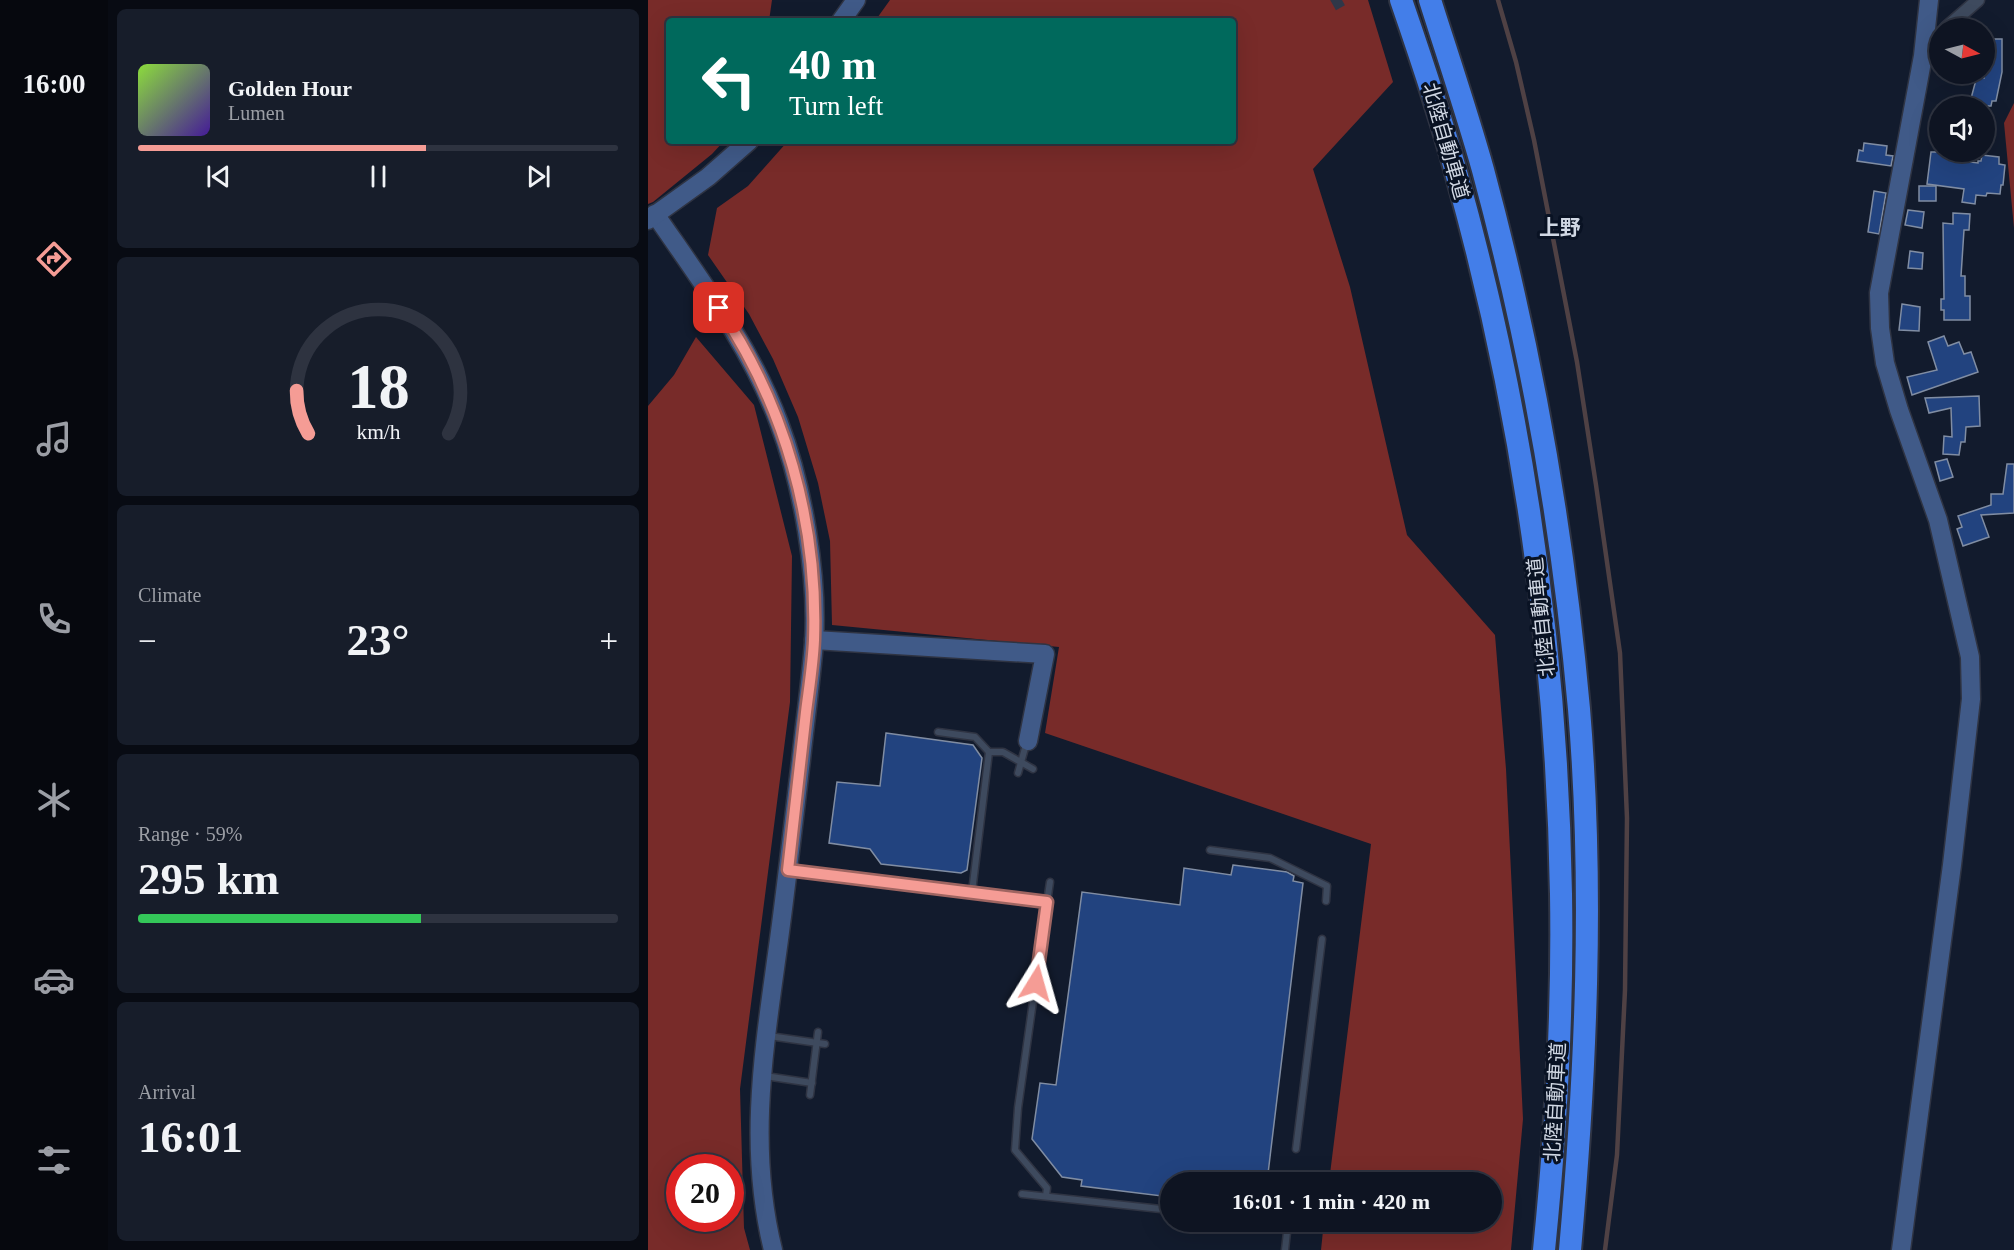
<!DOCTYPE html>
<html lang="en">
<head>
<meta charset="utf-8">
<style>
	body { margin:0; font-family:"Times New Roman","Noto Sans JP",serif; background:#171d2a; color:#f1f3f6; height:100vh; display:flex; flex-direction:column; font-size:22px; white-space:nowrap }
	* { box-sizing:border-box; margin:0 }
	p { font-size:20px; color:#9b9ea5 }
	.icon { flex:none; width:33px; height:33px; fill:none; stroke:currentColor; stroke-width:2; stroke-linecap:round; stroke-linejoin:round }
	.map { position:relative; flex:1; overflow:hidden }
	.details { display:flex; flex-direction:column; gap:9px; padding:9px; background:#080b13; width:540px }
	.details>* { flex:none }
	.guide { position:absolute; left:18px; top:18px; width:570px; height:126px; border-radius:6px; box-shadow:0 6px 24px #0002,0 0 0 2px #2e3340; background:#00695c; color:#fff; overflow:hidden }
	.needle { width:39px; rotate:97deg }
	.buttons { position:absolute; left:1281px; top:18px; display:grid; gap:12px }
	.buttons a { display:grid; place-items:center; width:66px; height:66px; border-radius:50%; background:#0e1422; box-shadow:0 6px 24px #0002,0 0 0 2px #2e3340; font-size:30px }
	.speed { position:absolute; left:18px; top:1154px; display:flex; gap:12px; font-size:30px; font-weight:700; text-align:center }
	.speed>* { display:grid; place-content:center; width:78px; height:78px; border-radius:50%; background:#0e1422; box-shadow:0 6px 24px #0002,0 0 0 2px #2e3340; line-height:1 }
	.speed .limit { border:9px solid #d22; background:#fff; color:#111 }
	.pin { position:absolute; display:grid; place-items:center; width:51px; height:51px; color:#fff; margin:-26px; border-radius:12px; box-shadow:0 3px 9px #0006 }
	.me { position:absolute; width:66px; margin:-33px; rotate:8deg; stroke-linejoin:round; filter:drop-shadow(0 0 4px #0008) }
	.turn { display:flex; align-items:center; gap:21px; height:126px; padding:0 24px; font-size:27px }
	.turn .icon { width:78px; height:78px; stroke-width:2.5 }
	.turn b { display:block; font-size:42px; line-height:51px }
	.big { font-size:45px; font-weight:600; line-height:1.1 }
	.details .tile { flex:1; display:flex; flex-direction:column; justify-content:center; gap:9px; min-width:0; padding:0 21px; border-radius:9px; background:#171d2a }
	.details .dial { align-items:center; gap:0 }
	.dial svg { height:156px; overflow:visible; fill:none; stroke:#2e3340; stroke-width:7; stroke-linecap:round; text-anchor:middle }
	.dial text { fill:#f1f3f6; stroke:none }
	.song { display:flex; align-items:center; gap:18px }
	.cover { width:72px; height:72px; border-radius:9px; background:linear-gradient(135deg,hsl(90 70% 55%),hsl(260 70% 35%)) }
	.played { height:6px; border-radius:3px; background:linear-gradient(90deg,#f59c95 60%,#2e3340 60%) }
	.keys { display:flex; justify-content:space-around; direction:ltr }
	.heat { display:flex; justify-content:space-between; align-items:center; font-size:33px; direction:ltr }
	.charge { height:9px; border-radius:4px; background:linear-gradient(90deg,#34c759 59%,#2e3340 0) }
	.trip { position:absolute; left:512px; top:1172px; width:342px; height:60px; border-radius:30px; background:#0e1422; box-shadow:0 6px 24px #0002,0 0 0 2px #2e3340; font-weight:600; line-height:60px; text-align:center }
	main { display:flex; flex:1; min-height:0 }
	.tab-bar { display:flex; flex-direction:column; width:108px; justify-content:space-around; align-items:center; background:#06080e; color:#9b9ea5 }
	.tab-bar .icon { width:42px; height:42px }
	.tab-bar .selected { color:#f59c95 }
	.tab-bar b { font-size:27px; color:#f1f3f6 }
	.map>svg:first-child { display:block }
	.forest { fill:#782b29; fill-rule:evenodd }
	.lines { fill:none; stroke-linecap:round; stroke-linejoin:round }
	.stream { stroke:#4f4144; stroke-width:4.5 }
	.building { fill:#22437f; stroke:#808da3; stroke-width:1.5 }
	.street-tunnel { stroke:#2f3748; stroke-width:12; stroke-dasharray:12 6; stroke-linecap:butt }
	.lane-casing { stroke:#2f3443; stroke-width:9 }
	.street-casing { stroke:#2f3443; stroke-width:15 }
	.secondary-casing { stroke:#2f3443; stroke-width:21 }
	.highway-casing { stroke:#2f3443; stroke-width:26 }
	.lane { stroke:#3e4a5e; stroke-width:6 }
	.street { stroke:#3e4a5e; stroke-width:12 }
	.secondary { stroke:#405a88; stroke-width:18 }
	.highway { stroke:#437ee9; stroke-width:22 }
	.route-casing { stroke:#9f6561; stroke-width:15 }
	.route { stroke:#f59c95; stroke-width:10 }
	.labels { text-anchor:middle; stroke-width:6; stroke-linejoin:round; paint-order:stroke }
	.street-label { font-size:20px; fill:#d1d8e4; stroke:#091223 }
	.neighbourhood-label { font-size:21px; font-weight:bold; fill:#d1d8e4; stroke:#091223 }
</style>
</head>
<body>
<main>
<nav class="tab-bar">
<b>16:00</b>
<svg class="icon selected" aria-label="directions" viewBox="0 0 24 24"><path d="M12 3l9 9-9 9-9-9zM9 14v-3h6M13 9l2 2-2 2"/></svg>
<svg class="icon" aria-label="music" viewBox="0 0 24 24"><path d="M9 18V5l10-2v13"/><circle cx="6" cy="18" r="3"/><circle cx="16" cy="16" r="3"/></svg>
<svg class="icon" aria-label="phone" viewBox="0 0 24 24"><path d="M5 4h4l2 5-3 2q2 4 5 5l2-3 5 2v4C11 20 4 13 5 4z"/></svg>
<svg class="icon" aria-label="climate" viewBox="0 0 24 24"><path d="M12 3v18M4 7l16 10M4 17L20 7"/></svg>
<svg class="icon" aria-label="car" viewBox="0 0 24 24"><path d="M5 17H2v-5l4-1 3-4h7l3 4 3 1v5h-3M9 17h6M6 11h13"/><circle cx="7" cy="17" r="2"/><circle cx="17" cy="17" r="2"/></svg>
<svg class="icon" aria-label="filters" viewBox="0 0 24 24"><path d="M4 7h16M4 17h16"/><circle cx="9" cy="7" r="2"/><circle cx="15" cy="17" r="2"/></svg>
</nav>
<section class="details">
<div class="tile">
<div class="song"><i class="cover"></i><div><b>Golden Hour</b><p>Lumen</p></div></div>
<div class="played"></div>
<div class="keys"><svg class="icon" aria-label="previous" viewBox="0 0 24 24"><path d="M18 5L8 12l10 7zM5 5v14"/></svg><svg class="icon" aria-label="pause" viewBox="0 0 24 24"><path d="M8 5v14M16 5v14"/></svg><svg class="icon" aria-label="next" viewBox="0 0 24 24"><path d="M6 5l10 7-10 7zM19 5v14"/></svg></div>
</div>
<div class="tile dial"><svg viewBox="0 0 100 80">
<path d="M14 69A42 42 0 1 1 86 69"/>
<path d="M14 69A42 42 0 0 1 8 47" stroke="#f59c95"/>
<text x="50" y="56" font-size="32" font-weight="700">18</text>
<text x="50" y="72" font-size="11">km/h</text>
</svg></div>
<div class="tile"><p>Climate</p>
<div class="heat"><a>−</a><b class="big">23°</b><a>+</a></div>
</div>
<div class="tile"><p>Range · 59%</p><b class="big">295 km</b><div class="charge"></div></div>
<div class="tile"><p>Arrival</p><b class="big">16:01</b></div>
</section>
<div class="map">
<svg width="1366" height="1250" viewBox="0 0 1366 1250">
	<rect width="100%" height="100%" fill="#121b2d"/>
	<g class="forest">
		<polygon points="0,0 124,0 121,21 21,21 21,141 76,141 64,154 5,202 0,204"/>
		<polygon points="242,0 720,0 745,82 665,169 702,287 759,535 847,635 858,769 875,1119 863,1250 673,1250 676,1221 843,1221 843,1182 681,1182 723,844 397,733 411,647 184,625 182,541 170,483 150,417 125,359 101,314 60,255 69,208 100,186 140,141 585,141 585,21 227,21"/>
		<polygon points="1366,103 1366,228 1356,123"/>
		<path d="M 48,337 L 106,405 L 144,556 L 142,702 L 92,1089 L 96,1228 L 102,1250 L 0,1250 L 0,406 L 26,375 ZM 32,1167 L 82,1167 L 82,1218 L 32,1218 Z"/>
	</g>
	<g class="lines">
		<polyline class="stream" points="850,0 868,62 886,140 929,362 948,485 972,653 979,818 977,990 969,1155 957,1250"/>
	</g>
	<g class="building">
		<polygon points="1336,39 1354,39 1354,72 1348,101 1344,101 1343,106 1321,106 1329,76 1336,78"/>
		<polygon points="1216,143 1239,146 1238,155 1245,156 1243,166 1209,161 1211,150 1215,151"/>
		<polygon points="1283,152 1295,152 1295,154 1306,156 1306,160 1330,163 1330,161 1333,161 1334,155 1351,157 1351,164 1357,165 1355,185 1353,185 1352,194 1339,193 1338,196 1328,195 1327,204 1314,202 1316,189 1279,184"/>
		<rect x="1271" y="186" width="17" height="15"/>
		<polygon points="1226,191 1238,193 1231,234 1220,232"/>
		<polygon points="1260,210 1276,212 1274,228 1257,225"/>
		<polygon points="1305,213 1322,214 1321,230 1316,230 1313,276 1317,276 1317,296 1322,296 1322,320 1296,320 1296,310 1293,310 1293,299 1296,299 1295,223 1305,224"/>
		<polygon points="1262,251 1275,253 1274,269 1260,268"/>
		<polygon points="1254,304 1272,307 1271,331 1251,330"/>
		<polygon points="1296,336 1300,346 1311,342 1316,354 1323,352 1330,372 1264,395 1259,377 1289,370 1280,342"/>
		<polygon points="1331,396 1332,426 1318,427 1317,442 1313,442 1311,455 1295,454 1296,436 1304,437 1303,408 1281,413 1277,398"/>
		<polygon points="1299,459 1305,477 1292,481 1287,462"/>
		<polygon points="1359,464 1366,464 1366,513 1333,515 1341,537 1315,546 1309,529 1314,527 1310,516 1343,505 1343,494 1355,494"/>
		<polygon points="238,733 325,745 334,758 319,870 313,873 233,864 222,849 181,843 189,782 232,786"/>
		<polygon points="585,865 639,872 646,876 645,881 655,883 619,1182 522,1182 522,1197 433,1186 434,1180 414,1177 384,1139 392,1083 408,1085 434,892 532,905 536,868 583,875"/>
	</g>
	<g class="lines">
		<polyline class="street-tunnel" points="685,5 694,0"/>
		<defs>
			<g id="lane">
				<polyline points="290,732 327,737 341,752"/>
				<polyline points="370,773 379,741"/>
				<polyline points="562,850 622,858 679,886 678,901"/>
				<polyline points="141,870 399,902 370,1108 367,1150 399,1188 398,1196"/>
				<polyline points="324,892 341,752 355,752 385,769"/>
				<polyline points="399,902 402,882"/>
				<polyline points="121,1036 177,1044"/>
				<polyline points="117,1076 164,1083"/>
				<polyline points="162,1095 170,1032"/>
				<polyline points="648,1149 674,939"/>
				<polyline points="374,1194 522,1210"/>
				<polyline points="618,1221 633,1223 639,1232 637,1250"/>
			</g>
			<polyline id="street" points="1298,28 1330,0"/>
			<g id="secondary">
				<polyline points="193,21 208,0"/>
				<path d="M 7,214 C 53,281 103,347 131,423 C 155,486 170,575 166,642 C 163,681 157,721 153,760 C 145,825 138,890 129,954 C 115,1055 100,1149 125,1250"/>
				<polyline points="0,220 60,177 101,141"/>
				<polyline points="166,640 397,654 380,741"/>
				<polyline points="1253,1250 1304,865 1323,699 1322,657 1290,520 1251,410 1237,363 1232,328 1231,293 1275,56 1281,0"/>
			</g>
			<g id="highway">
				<path d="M 753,0 C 773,58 793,117 809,176 C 874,409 909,652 913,894 C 915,1013 908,1132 896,1250"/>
				<path d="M 782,0 C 800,57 819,113 835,170 C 882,344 915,530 931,709 C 946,889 938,1070 922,1250"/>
			</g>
		</defs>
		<use href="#lane" class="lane-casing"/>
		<use href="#street" class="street-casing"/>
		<use href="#secondary" class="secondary-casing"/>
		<use href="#highway" class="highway-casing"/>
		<use href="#lane" class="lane"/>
		<use href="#street" class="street"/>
		<use href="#secondary" class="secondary"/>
		<use href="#highway" class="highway"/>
	</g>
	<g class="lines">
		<defs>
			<path id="route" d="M 71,308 C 137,405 170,523 166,640 C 165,664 161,688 158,712 C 152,765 146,817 140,870 L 399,902 L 388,983"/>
		</defs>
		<use href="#route" class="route-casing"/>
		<use href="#route" class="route"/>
	</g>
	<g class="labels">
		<g class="street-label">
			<text transform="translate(798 141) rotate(74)" y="7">北陸自動車道</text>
			<text transform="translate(893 617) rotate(-96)" y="7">北陸自動車道</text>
			<text transform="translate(907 1102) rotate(-87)" y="7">北陸自動車道</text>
		</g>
		<g class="neighbourhood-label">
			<text x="912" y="235">上野</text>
		</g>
	</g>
</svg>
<div class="buttons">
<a><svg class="needle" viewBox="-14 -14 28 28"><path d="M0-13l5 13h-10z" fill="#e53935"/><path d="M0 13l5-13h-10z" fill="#9b9ea5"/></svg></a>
<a><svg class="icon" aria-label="sound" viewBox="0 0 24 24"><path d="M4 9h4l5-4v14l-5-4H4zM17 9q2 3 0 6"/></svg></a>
</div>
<div class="speed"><div class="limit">20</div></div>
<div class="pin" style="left:71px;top:308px;background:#d93025"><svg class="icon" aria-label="arrive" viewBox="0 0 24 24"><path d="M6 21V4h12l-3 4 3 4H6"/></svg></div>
<svg class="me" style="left:388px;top:983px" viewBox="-20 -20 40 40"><path d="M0-17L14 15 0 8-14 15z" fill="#f59c95" stroke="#fff" stroke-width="4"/></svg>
<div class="trip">16:01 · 1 min · 420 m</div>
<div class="guide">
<div class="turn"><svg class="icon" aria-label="left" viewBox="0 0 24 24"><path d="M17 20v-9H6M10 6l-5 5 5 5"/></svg><div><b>40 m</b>Turn left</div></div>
</div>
</div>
</main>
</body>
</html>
